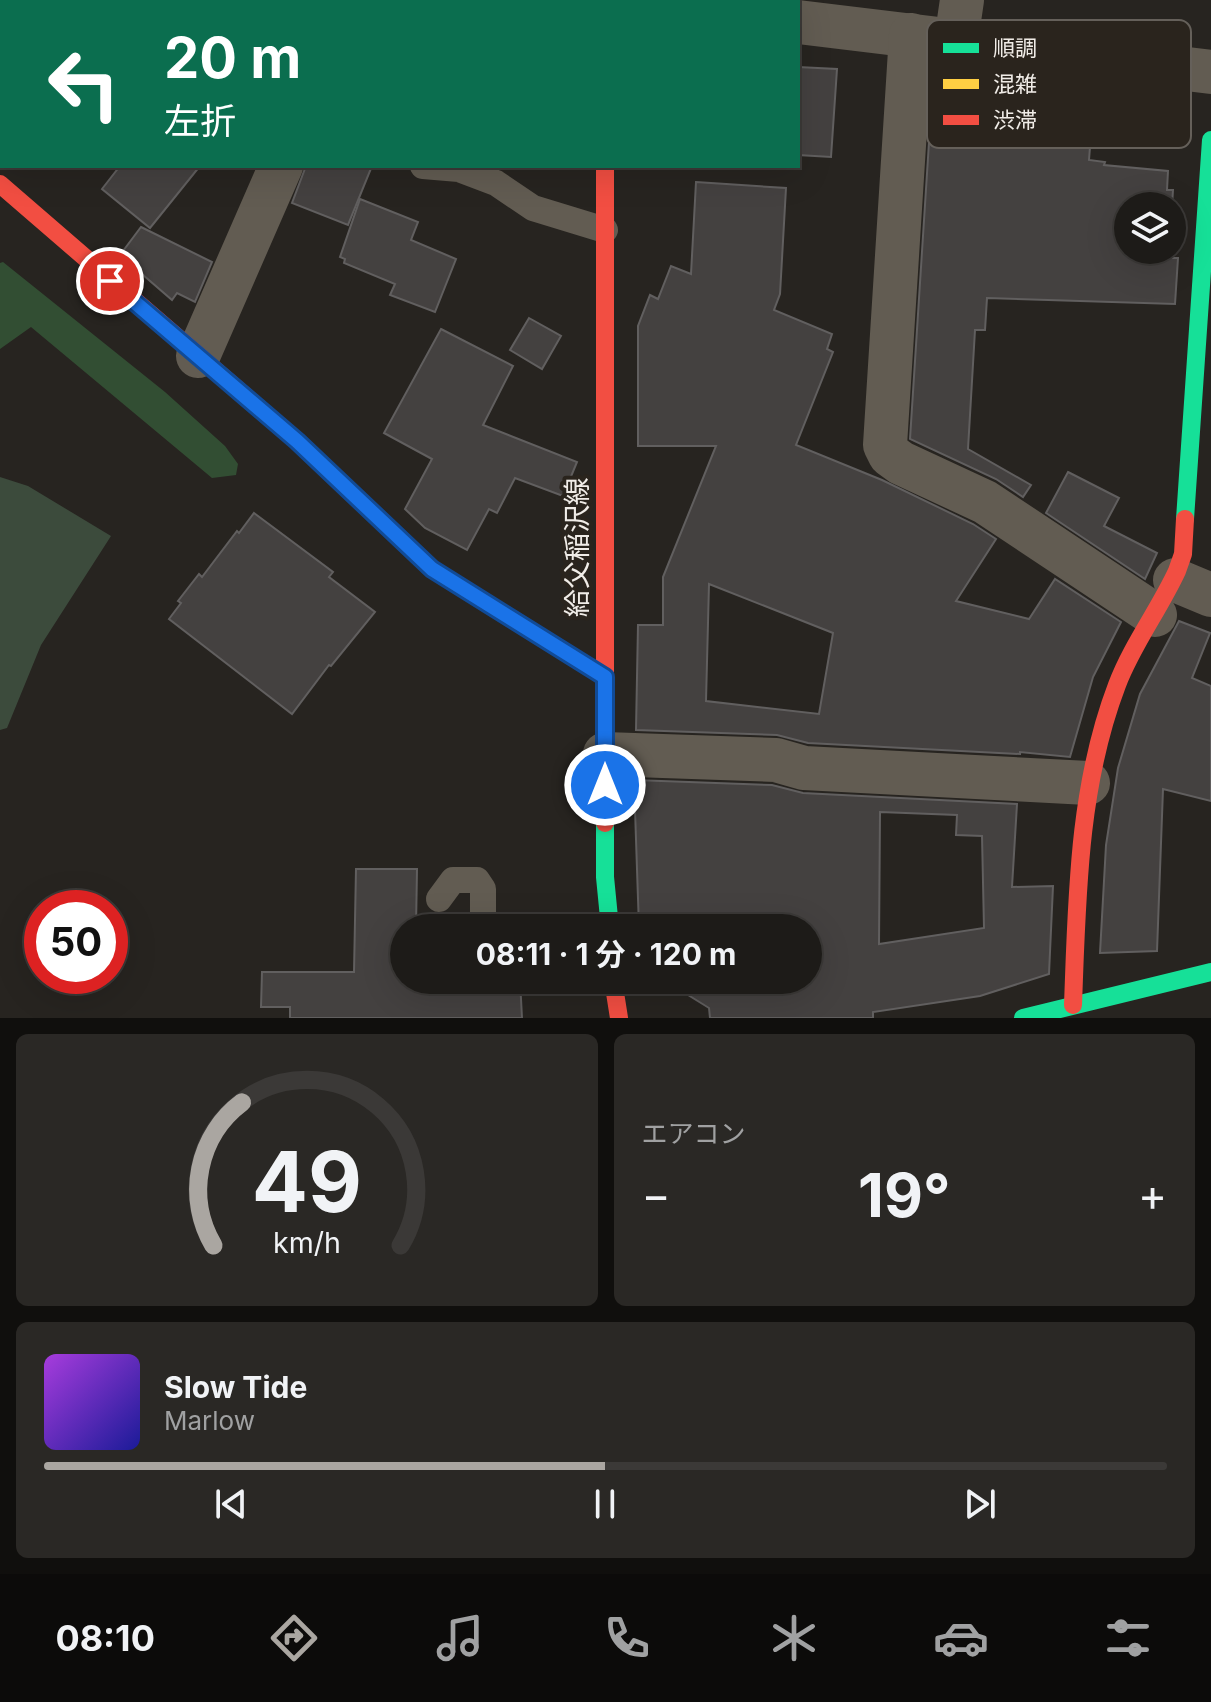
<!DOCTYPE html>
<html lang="ja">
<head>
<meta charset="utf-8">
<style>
	body { margin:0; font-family:Inter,"Noto Sans JP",sans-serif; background:#2a2825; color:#f1f3f6; height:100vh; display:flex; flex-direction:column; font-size:30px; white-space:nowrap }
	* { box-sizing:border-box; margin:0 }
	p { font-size:26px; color:#a0a1a2 }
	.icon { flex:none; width:44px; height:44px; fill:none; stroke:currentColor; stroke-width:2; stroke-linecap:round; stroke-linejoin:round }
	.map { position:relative; height:1018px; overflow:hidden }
	.panel { display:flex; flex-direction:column; gap:16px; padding:16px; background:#100f0d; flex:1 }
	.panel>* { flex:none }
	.top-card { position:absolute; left:0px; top:0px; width:800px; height:168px; box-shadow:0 8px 32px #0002,0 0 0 2px #3b3937; background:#0b6e4f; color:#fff; overflow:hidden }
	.buttons { position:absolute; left:1114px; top:192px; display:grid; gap:16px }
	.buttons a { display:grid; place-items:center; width:72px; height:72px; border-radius:50%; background:#1d1b18; box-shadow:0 8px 32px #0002,0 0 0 2px #3b3937; font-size:40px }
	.speed { position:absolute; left:24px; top:890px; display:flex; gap:16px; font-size:40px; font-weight:700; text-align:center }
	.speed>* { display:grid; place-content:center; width:104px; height:104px; border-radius:50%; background:#1d1b18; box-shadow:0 8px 32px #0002,0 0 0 2px #3b3937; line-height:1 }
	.speed .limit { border:12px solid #d22; background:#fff; color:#111 }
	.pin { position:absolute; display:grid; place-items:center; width:68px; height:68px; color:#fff; margin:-34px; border:4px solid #fff; border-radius:50%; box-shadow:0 2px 8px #0007 }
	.me { position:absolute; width:88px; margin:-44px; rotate:0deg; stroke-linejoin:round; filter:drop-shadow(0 0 6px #0008) }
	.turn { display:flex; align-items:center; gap:28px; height:168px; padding:0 32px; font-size:36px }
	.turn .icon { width:104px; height:104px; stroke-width:2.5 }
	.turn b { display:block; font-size:56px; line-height:68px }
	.big { font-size:60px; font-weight:700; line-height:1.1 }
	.panel .tile { flex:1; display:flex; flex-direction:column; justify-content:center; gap:12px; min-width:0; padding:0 28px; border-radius:12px; background:#2a2825 }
	.panel .dial { align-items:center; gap:0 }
	.dial svg { height:208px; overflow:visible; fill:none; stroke:#3b3937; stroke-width:7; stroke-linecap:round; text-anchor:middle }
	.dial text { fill:#f1f3f6; stroke:none }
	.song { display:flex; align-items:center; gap:24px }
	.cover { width:96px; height:96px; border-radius:12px; background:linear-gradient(135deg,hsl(280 70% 55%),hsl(240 70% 35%)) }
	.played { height:8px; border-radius:4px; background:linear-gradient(90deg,#aaa6a1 50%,#3b3937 50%) }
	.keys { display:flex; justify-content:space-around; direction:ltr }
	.heat { display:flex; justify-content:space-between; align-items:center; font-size:44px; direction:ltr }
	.panel .tiles { flex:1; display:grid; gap:16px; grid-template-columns:1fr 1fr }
	.tile:last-child { grid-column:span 2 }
	.trip { position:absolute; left:390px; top:914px; width:432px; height:80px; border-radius:40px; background:#1d1b18; box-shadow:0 8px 32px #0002,0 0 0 2px #3b3937; font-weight:700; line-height:80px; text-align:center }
	.dock { display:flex; height:128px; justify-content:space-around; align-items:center; background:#0c0b0a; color:#a0a1a2 }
	.dock .icon { width:56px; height:56px }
	.dock .on { color:#aaa6a1 }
	.dock b { font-size:36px; color:#f1f3f6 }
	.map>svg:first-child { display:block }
	.green { fill:#3c4b3c }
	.forest { fill:#324e33 }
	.building { fill:#444140; stroke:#615f5f; stroke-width:2; fill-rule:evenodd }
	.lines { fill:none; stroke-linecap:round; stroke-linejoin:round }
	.lane { stroke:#625c52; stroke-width:26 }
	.street { stroke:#625c52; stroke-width:44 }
	.fast { stroke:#16e098; stroke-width:18 }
	.slow { stroke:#ffcf43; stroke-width:18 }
	.jam { stroke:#f24e42; stroke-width:18 }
	.route-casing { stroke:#114b97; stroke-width:20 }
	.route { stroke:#1a73e8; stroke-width:14 }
	.labels { text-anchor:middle; stroke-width:8; stroke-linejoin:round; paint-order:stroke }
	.street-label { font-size:28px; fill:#f0ece7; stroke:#2a241d }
	.key { fill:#2a241d; stroke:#65605a; stroke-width:2 }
	.key-label { font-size:22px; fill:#f0ece7 }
</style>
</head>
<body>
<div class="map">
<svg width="1211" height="1018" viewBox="0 0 1211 1018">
	<rect width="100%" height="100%" fill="#272420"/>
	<polygon class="green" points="0,477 28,486 111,536 41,645 7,728 0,730"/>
	<polygon class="forest" points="3,262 165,392 225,446 238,464 236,475 212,478 31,327 0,349 0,263"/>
	<g class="building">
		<polygon points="934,64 1007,73 1006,99 1088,105 1086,133 1091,134 1089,160 1105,162 1104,165 1168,171 1167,190 1173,190 1172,206 1128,206 1128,250 1168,250 1168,258 1178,258 1175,304 987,298 985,330 975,330 968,449 1031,485 1023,497 996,479 910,439"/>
		<polygon points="798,67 837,69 831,157 798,155"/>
		<polygon points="120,166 200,166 150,228 102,189"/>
		<polygon points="306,166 372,166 348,225 292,203"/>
		<path d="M 696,182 L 786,188 L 780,294 L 774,310 L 832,334 L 827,349 L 833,352 L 796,445 L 882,480 L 973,524 L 996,539 L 956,601 L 1029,619 L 1055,579 L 1121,622 L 1093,677 L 1070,757 L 1020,752 L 1020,754 L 808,743 L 777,735 L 636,730 L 638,625 L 663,625 L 663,577 L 716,446 L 638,446 L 638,326 L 650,295 L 658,299 L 671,266 L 691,274 ZM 709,584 L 833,633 L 819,714 L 706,701 Z"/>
		<polygon points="360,199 418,222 411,240 456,259 435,312 390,295 395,284 344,263 345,259 340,257"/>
		<polygon points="141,227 212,262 195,302 177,293 172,300 120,255"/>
		<polygon points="529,318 561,336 542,369 510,350"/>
		<polygon points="441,329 513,366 483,425 577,462 563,496 515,478 497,513 489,509 467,550 425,528 405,509 432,459 384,433"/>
		<polygon points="1068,472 1119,498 1104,526 1157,553 1145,579 1046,513"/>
		<polygon points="254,513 333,572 329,577 375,612 331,666 329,665 292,714 169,619 181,603 178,601 199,574 202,577 237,531 239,533"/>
		<polygon points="1179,621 1210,633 1192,678 1211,686 1211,801 1163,789 1157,951 1100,953 1106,845 1118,768 1140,694"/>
		<path d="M 634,780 L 772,785 L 803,793 L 1017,804 L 1012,887 L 1053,886 L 1049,974 L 980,996 L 873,1012 L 873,1018 L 710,1018 L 709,1008 L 664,980 L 808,980 L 808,928 L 639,928 ZM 880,812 L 957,815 L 956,835 L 982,836 L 984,928 L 879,944 Z"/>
		<polygon points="356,869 417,869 416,928 404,928 404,980 520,980 522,1018 290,1018 290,1007 261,1007 262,972 354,972"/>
	</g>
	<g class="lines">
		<g class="lane">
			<polyline points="423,166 459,169 496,183 533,208 605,230"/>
			<polyline points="439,899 453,880 477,880 483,889 483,928"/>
		</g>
		<g class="street">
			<polyline points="262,0 265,2"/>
			<polyline points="619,0 636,2"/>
			<polyline points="354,2 355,0"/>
			<polyline points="798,22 1211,72"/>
			<polyline points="911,35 885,445 890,455 901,463 985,502 1155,615"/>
			<polyline points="956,41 962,0"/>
			<polyline points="198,356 281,166"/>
			<polyline points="1175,580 1211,595"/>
			<polyline points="605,754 776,760 804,768 1088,783"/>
		</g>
		<g class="fast">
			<polyline points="1185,519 1211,140"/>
			<polyline points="605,823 605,877 610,928"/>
			<polyline points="1023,1018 1211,972"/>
		</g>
		<g class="slow">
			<polyline points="605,0 605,2"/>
			<polyline points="337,479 432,569 605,677"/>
		</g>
		<g class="jam">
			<polyline points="605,166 605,823"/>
			<polyline points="0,184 297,441 337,479"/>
			<polyline points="613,980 619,1018"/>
			<path d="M 1073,1005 C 1077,898 1078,787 1117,685 C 1132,645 1159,610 1177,571 L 1183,554 L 1185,519"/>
		</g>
	</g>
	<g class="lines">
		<defs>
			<polyline id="route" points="110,281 297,441 432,569 605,677 605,785"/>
		</defs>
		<use href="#route" class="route-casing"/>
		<use href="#route" class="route"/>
	</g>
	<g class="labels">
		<g class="street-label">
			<text transform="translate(577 547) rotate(-90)" y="10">給父稲沢線</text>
		</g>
	</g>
	<rect x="927" y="20" width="264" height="128" rx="12" class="key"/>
	<rect x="943" y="43" width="36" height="10" fill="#16e098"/>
	<rect x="943" y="79" width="36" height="10" fill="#ffcf43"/>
	<rect x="943" y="115" width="36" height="10" fill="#f24e42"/>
	<g class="key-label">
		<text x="993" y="56">順調</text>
		<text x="993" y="92">混雑</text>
		<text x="993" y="128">渋滞</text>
	</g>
</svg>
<div class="buttons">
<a><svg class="icon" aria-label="layers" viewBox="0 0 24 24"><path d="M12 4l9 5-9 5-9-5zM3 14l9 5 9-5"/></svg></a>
</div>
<div class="speed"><div class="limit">50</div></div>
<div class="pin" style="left:110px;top:281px;background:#d93025"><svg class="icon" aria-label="arrive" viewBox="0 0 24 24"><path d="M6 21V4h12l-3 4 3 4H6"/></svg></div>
<svg class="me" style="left:605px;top:785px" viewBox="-20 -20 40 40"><circle r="17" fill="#1a73e8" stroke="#fff" stroke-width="3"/><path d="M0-11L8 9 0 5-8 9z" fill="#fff"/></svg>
<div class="trip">08:11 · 1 分 · 120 m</div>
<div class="top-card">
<div class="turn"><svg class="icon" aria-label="left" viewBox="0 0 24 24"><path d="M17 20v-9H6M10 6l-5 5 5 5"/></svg><div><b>20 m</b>左折</div></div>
</div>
</div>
<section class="panel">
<div class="tiles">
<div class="tile dial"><svg viewBox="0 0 100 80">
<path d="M14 69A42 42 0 1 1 86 69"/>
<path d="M14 69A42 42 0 0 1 25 14" stroke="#aaa6a1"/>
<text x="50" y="56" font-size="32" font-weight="700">49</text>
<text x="50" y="72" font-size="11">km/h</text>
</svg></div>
<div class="tile"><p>エアコン</p>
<div class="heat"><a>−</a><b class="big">19°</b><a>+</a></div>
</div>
<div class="tile">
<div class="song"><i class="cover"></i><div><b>Slow Tide</b><p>Marlow</p></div></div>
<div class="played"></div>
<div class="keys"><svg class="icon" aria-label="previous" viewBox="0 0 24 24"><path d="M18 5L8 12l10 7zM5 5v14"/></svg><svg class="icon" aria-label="pause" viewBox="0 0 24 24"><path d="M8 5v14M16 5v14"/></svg><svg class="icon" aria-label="next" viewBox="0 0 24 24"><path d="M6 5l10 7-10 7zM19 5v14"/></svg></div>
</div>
</div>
</section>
<nav class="dock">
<b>08:10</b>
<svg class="icon on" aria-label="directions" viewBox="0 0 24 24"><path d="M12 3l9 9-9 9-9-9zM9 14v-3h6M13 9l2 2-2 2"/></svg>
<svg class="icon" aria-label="music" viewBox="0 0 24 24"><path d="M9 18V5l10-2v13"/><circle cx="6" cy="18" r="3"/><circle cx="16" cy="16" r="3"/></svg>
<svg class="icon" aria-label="phone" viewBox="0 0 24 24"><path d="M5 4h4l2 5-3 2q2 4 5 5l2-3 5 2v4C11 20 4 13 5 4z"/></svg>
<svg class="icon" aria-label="climate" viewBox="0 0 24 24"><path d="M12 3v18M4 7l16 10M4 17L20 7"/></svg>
<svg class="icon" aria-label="car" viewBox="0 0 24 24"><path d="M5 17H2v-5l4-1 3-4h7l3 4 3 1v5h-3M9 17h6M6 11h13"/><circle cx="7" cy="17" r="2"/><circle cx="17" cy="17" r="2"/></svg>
<svg class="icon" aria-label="filters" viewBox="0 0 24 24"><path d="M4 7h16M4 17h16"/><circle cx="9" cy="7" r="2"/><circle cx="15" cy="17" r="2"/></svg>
</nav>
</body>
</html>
